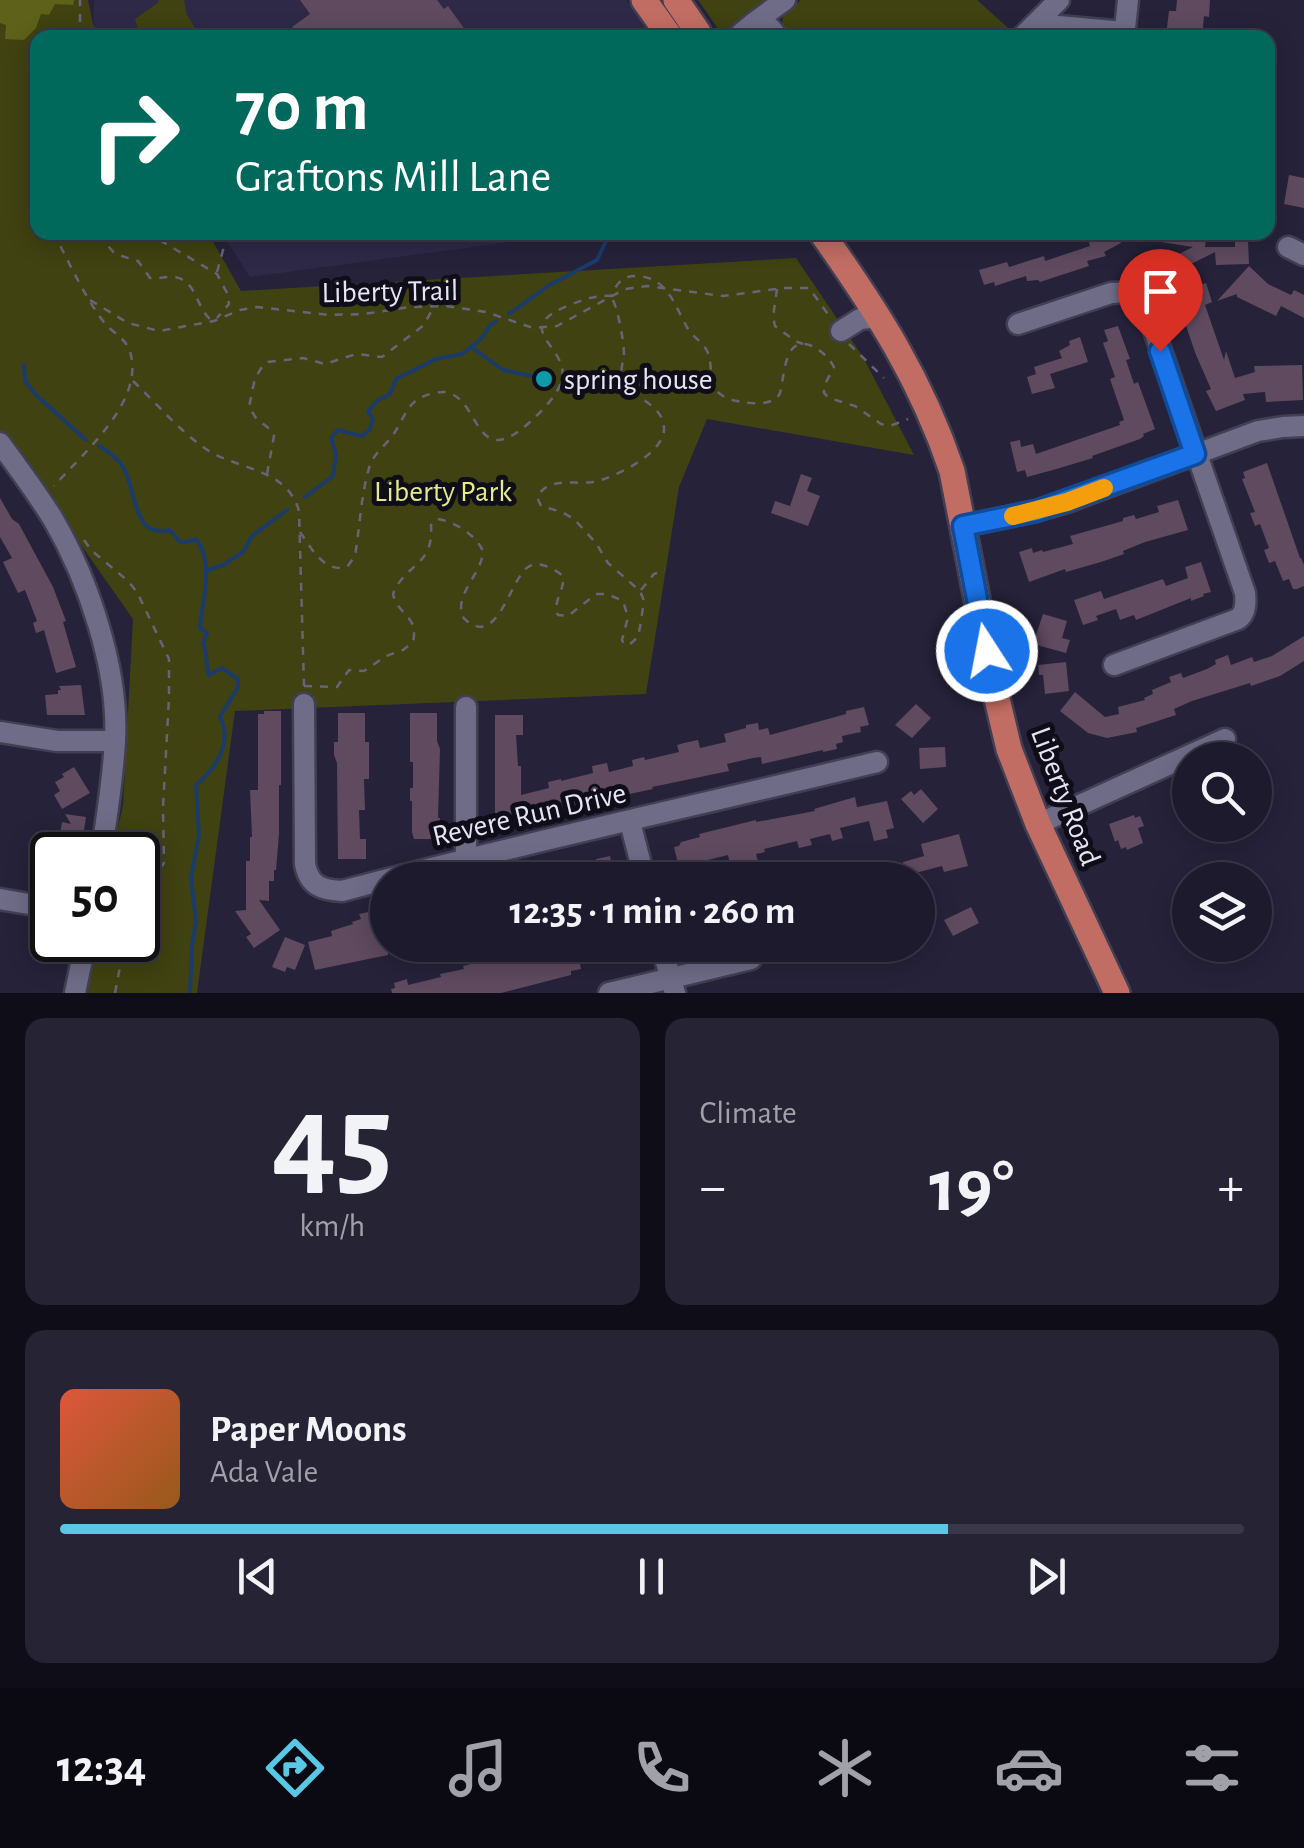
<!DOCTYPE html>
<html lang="en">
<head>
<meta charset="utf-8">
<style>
	body { margin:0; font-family:"Alegreya Sans",sans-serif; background:#252334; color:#f1f3f6; height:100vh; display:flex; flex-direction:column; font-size:38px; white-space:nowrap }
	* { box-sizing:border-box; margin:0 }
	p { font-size:32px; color:#a0a1a9 }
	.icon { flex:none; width:55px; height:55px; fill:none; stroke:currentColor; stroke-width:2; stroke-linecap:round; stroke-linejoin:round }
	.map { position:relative; height:993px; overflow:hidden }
	.sheet { display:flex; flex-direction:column; gap:25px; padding:25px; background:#0f0e18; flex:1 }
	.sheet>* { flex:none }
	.banner { position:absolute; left:30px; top:30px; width:1245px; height:210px; border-radius:20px; box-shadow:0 5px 25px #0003,0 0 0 2px #3a3848; background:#00695c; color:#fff; overflow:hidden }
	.fabs { position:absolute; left:1172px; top:742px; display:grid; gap:20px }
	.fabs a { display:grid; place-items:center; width:100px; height:100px; border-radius:50%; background:#1c1a2c; box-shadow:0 5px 25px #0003,0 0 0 2px #3a3848; font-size:50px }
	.speed { position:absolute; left:30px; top:832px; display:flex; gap:20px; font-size:50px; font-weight:700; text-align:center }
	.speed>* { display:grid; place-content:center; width:130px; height:130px; border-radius:50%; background:#1c1a2c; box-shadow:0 5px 25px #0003,0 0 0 2px #3a3848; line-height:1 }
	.speed .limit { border:5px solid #111; border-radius:15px; background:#fff; color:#111 }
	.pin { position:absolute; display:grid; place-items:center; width:85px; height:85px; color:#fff; margin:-102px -42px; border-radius:50% 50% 50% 0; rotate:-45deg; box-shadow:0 0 10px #0007 }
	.pin .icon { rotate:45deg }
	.me { position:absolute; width:110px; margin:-55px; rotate:349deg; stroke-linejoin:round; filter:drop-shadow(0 0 8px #0008) }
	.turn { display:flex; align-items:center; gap:35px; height:210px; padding:0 40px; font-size:45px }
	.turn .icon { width:130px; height:130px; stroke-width:2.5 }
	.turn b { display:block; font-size:70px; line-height:85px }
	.big { font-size:75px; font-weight:700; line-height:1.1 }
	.sheet .tile { flex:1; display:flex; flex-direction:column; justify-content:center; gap:15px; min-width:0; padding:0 35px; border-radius:20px; background:#252334 }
	.sheet .dial { align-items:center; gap:0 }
	.dial b { font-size:130px; line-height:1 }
	.song { display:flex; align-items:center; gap:30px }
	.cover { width:120px; height:120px; border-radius:15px; background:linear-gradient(135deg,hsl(10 70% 55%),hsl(30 70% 35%)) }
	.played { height:10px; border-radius:5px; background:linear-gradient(90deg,#59c8e5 75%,#3a3848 75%) }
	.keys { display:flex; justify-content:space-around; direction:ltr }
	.heat { display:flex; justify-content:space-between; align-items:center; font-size:55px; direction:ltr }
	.sheet .tiles { flex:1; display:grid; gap:25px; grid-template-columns:1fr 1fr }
	.tile:last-child { grid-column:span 2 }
	.trip { position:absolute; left:370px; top:862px; width:565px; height:100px; border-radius:50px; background:#1c1a2c; box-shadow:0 5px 25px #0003,0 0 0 2px #3a3848; font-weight:700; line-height:100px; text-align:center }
	.tab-bar { display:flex; height:160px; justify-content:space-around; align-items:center; background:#0b0a12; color:#a0a1a9 }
	.tab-bar .icon { width:70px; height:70px }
	.tab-bar .selected { color:#59c8e5 }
	.tab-bar b { font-size:45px; color:#f1f3f6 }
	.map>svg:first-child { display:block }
	.built { fill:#2e2947 }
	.green { fill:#404211 }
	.forest { fill:#5e6119 }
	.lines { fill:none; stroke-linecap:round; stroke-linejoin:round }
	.stream { stroke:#1b3b6b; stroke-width:4 }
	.building { fill:#5f4a5f }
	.minor-casing { stroke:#433f53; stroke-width:25 }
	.major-casing { stroke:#433f53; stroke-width:30 }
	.path { stroke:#676479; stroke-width:2.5; stroke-dasharray:8 8; stroke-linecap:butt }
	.minor { stroke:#6f6c88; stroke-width:20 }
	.major { stroke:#c26d63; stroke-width:25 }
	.route-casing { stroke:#114b97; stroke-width:25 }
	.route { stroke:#1a73e8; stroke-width:18 }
	.slow { stroke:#f59e0b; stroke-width:18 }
	.culture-dot { fill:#0f9aa8; stroke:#0f0e18; stroke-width:4 }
	.labels { text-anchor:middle; stroke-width:10; stroke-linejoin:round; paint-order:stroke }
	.street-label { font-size:30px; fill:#e7e5f5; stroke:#0f0e18 }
	.poi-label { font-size:30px; fill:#e7e5f5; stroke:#0f0e18; text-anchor:start }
	.park-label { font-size:30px; fill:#e5eb89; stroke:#0f0e18 }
</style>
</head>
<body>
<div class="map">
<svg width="1304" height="993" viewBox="0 0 1304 993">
	<rect width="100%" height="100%" fill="#26223a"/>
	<g class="built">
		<polygon points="94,0 626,0 653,37 101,38 93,24"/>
		<polygon points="222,233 566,233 554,236 250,277"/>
	</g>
	<g class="green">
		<polygon points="0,0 88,0 93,24 100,37 38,38 38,232 208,233 241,291 796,258 863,357 914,455 707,419 679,487 646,694 235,711 197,993 83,993 94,940 138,940 138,855 112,855 123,805 133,619 0,430"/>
		<polygon points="158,0 184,0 187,15 199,35 195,38 140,37 135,19 159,2"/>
		<polygon points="698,0 774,0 730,30 721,33"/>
		<polygon points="801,0 977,0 1016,35 1014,38 788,38 782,26 783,15"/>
	</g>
	<polygon class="forest" points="0,0 74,0 73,5 55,4 49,15 41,14 36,28 24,40 5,39 6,25 0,23"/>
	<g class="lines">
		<g class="stream">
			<polyline points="509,314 548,286 597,260 606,241 617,232"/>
			<polyline points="471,347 503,370 541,378"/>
			<polyline points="24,365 25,381 36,395 86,440"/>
			<path d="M 99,446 C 108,451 117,458 123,467 C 137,490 132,539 169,530 C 182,541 176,546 196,539 C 215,563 202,600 200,628 L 207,633 L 203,643 C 208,654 205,664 209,675 L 222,668 L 238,679 L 238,687 L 220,717 C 233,742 216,769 196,785 L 199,835 L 191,878 L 196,921 L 192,946 L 190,993"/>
			<polyline points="305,497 333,476 336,454 331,438 338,430 362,436 370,429 373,419 368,411 378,400 390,394 396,379 436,359 462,354 481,339 491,324 496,322"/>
			<polyline points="206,571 223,565 243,552 252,536 287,510"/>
		</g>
	</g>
	<g class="building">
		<polygon points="300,0 437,0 444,9 448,6 471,38 392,38 386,29 375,38 287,38 295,31 292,27 310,14"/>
		<polygon points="1177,0 1210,0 1209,17 1204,16 1202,38 1166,36 1169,11 1176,11"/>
		<polygon points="1289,175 1304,178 1304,208 1284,204"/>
		<polygon points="1098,232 1117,232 1121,243 1104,252 1106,256 1087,261 1089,266 1040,282 1038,280 1027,281 1026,276 995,286 994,282 984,285 979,270 1007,262 1009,267 1044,256 1045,261 1090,246 1087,236"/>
		<polygon points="1182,232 1207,232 1205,247 1235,247 1235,242 1248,242 1249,264 1216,265 1215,252 1179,270 1173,257 1193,247 1161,242"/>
		<polygon points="1249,266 1268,284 1291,295 1294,290 1304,295 1304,318 1281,306 1276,316 1237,297 1237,294 1217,301"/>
		<polygon points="1206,283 1212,302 1205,305 1224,360 1226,351 1235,378 1255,372 1254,366 1302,365 1303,400 1266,402 1265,392 1243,394 1245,400 1216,411 1206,391 1211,389 1196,355 1184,320 1188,318 1181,296 1186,294 1185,290"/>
		<polygon points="1118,326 1130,359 1126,360 1134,384 1138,382 1155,429 1143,434 1144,436 1140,439 1092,456 1093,458 1053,470 1027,477 1025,470 1017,472 1010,442 1020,440 1021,447 1033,444 1036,454 1120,425 1119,422 1124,420 1110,379 1115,377 1103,343 1108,341 1104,330"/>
		<polygon points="1080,337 1088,362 1050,374 1055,388 1032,394 1027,377 1036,374 1034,367 1062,358 1059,351 1070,345 1069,341"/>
		<polygon points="1267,463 1300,558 1301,558 1304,565 1304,586 1297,589 1293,589 1289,579 1283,581 1275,561 1269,563 1264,550 1269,548 1260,524 1255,526 1250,513 1255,512 1242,479 1245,478 1243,472"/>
		<polygon points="801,474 812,478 807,491 820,496 808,526 771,513 775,501 790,506"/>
		<polygon points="0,498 12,519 19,524 53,587 66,621 63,622 76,667 56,673 44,630 36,633 33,623 37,621 25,590 18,593 3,562 12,558 0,537"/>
		<polygon points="1178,500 1188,530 1145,542 1123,551 1124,554 1101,562 1066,572 1065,569 1029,582 1019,552 1032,548 1033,553 1042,550 1043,552 1073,544 1070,536 1123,521 1123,518 1134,515 1136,519 1159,512 1157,506"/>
		<polygon points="1201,562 1211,592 1203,594 1204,596 1191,601 1191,598 1136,620 1134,615 1120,620 1116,609 1096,616 1098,620 1083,625 1074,600 1101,591 1104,599 1163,579 1166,586 1188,578 1185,567"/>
		<polygon points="1043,614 1067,621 1062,638 1070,640 1066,653 1033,644"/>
		<polygon points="1304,636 1304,661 1280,676 1251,686 1250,683 1192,701 1174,709 1176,715 1136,728 1137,732 1107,738 1088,733 1060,711 1075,692 1105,717 1119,714 1118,707 1145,700 1144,698 1153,694 1152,690 1171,682 1169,677 1181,673 1183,678 1207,669 1216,664 1215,660 1228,655 1231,665 1252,657 1254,662 1272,656"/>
		<polygon points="1066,662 1069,691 1045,694 1043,675 1039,675 1038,665"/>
		<polygon points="81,685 85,715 47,715 45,695 58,694 58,690 61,690 59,686"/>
		<polygon points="916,704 931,718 912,738 895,725"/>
		<polygon points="864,707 869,725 860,727 861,732 842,736 843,742 836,744 837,749 823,752 823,750 762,764 761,757 753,758 727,764 729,771 652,787 653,789 578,805 555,814 554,808 529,815 495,814 495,715 523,715 523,735 516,735 518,766 521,766 521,795 549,788 548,782 561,779 561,781 593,773 592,766 607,763 609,772 633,766 632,760 644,757 645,760 679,752 677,745 684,743 698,740 700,748 726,742 724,734 746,728 746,725 758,723 759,730 768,728 770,735 846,714 846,711"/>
		<polygon points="264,711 281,711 281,785 279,785 279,834 276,870 274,870 274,881 269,881 269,901 259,900 280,930 254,948 246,937 251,934 235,911 246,910 246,861 250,861 250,837 252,837 250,790 258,790 258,714 264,714"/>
		<polygon points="338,713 365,713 365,742 369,742 369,779 364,779 365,810 359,810 360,839 366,839 366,859 338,859 337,763 334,755 334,742 338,742"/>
		<polygon points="410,713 437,713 437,741 440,749 438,818 440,818 440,839 414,839 412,832 412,801 410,801 410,788 413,788 413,762 410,762"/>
		<polygon points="945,747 946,767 920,769 919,748"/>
		<polygon points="74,767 90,793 62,809 54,795 60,791 55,782 64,777 62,774"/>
		<polygon points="921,789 938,809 923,823 901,799 911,791 914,795"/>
		<polygon points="855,797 857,807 887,801 894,828 886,830 888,838 874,841 869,821 840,828 843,838 832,841 830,834 810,839 812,845 799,848 797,841 764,849 765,852 756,854 761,872 733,878 728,855 700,862 703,873 690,876 688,870 680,872 674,847 679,846 681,842 700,837 699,834 756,820 756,822 815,811 814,809"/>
		<polygon points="65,814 86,817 82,843 79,838 77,855 57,855 62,822 71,824"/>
		<polygon points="1134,815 1135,818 1140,816 1144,826 1138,828 1143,843 1127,850 1126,847 1121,849 1118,840 1115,842 1109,824"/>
		<polygon points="959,834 968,866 944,872 942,866 904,876 905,880 880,880 878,870 903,865 903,862 924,856 921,844"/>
		<polygon points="610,856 615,880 522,880 522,875 568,865 569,869 596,863 596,859"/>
		<polygon points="971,907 979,923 953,936 944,920"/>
		<polygon points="388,908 388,955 315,970 308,942 332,936 331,931 353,924 352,922 361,919 359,914"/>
		<polygon points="285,937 305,945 295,970 287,967 285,972 272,967"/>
		<polygon points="532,945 576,945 581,969 571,971 571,975 501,993 392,993 391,989 395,988 394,983 407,979 408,985 441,977 440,974 464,969 463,966 533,949"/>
		<polygon points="600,945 636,945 638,957 613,963 611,955 603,957"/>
	</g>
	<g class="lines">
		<defs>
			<g id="minor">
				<polyline points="752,24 785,0"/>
				<polyline points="1036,24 1124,32"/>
				<path d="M 736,38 C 754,22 762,13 778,38"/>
				<polyline points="1021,38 1059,0"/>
				<polyline points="1124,38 1128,0"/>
				<polyline points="1288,247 1304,255"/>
				<path d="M 1018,324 L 1111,293 C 1134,291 1139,295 1149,316 L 1245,593 C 1246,603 1246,613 1238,619 L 1114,665"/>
				<polyline points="841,331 860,319 879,317"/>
				<path d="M 0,443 C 18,468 37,493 53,519 C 88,579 119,670 115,740 C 113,779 107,817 101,855"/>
				<polyline points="963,526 1036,511 1067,502 1258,431 1283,427 1304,426"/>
				<path d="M 304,704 L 305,864 C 309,886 322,890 342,891 C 519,844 699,805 877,762"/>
				<polyline points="0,732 57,741 115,741"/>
				<polyline points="630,822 645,880"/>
				<polyline points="1038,824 1225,739"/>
				<polyline points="466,858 466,707"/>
				<polyline points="0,899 52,908"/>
				<polyline points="661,945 675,993"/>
				<polyline points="75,993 86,940"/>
				<polyline points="609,993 751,959"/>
			</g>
			<g id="major">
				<polyline points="644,0 671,38"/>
				<polyline points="676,0 698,32 699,38"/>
				<path d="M 821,232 C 877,311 921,379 952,471 L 994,686 L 1009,749 L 1038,824 L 1117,993"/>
			</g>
		</defs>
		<use href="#minor" class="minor-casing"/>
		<use href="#major" class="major-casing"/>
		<g class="path">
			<polyline points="80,38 80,0"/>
			<path d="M 38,159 C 30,176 28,188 38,205"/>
			<path d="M 53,232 C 69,262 83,294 103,321 C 111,332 124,337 129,349 C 148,399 83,453 54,486"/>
			<path d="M 102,232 L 109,247 L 115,254 L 138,261 L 150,278 C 159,279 167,276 175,277 C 197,281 196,308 211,320"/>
			<polyline points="146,232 217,274 227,293 229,304 217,318"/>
			<polyline points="217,272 228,232"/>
			<polyline points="777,289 773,317 775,326 795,341 803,344"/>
			<polyline points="90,300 128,323 159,331 214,321 240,310 257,307 329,315 364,314 410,307 446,306 486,312 533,328 557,326 625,289 647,286 723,296 784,288 809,288 830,317"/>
			<polyline points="849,344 884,378"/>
			<path d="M 133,381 C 156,403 178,429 203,447 C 236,471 286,466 299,511 L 304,686"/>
			<polyline points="267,474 274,436 272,431 256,418 249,407 255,378 262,367 268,362 303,358 325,364 356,354 382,357 424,325 433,308"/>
			<path d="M 300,532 C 312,549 324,573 347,567 L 355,556 C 360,526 361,493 370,465 C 375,452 386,445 393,435 C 407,414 407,399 434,393 C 441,392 443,391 449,393 C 481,403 475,472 530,422 C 541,412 559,394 562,379 C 569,346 510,330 567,306 C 583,300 594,295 611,296 C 618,282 622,275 639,276 C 669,279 675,307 688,329 C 694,338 704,343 708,353 C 713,365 708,379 716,390 C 722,398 734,401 743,402 C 755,404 772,405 779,395 C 785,385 781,333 812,346 C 822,351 829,358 834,367 L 824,386 L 824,393 L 829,398 L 855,406 L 881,424 L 890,426 L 908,419"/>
			<polyline points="84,540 91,550 128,581 137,592 169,659 169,698 163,807 164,863 138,899"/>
			<polyline points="641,590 654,574 665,570"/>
			<path d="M 304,686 L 337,687 L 349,670 L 364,671 L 386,656 L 403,650 L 413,642 C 419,615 398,616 393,594 C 406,562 434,567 431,525 L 437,519 C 454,521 476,535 483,551 C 482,572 461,588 461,608 C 461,615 462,617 467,621 C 498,647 510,579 528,567 C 539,560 555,569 563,576 C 565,591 552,601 558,615 L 568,616 L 596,594 L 607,594 L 623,601 L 628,617 L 622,640 L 624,644 L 629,645 L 638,637 L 640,627 L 644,601 L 640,591 L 608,563 L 596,543 L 574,519 L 562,512 L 541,506 L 537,497 C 549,476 573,485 593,482 C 614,478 663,454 664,430 C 665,402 627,398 622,378 C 620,370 623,363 624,355 C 624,341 618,308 611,296"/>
			<polyline points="115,993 125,940"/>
		</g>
		<use href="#minor" class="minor"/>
		<use href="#major" class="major"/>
	</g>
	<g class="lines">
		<defs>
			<polyline id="route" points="987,651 963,526 1036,511 1195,454 1160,351"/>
		</defs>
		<use href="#route" class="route-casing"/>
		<use href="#route" class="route"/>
		<polyline class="slow" points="1013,516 1067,502 1104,488"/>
	</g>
	<circle class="culture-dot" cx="544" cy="379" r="10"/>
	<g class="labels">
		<g class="street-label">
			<text transform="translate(390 291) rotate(-1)" y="10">Liberty Trail</text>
			<text transform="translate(1066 796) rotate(69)" y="10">Liberty Road</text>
			<text transform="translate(529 814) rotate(-13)" y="10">Revere Run Drive</text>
		</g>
		<g class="poi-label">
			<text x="564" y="389">spring house</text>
		</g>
		<g class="park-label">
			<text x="443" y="501">Liberty Park</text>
		</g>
	</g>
</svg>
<div class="fabs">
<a><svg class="icon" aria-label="search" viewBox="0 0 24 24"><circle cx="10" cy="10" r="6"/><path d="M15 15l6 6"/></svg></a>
<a><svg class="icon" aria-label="layers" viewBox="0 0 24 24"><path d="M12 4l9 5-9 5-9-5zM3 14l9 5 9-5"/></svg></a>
</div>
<div class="speed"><div class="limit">50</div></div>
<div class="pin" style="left:1160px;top:351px;background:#d93025"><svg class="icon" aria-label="arrive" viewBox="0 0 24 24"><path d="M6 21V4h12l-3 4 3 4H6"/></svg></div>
<svg class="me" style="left:987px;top:651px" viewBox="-20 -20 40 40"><circle r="17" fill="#1a73e8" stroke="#fff" stroke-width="3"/><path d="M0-11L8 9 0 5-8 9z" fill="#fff"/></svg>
<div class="trip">12:35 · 1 min · 260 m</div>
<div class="banner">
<div class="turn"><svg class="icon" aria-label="right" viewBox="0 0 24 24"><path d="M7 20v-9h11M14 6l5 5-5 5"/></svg><div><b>70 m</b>Graftons Mill Lane</div></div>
</div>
</div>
<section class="sheet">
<div class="tiles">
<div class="tile dial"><b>45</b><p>km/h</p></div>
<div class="tile"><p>Climate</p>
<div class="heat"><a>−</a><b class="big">19°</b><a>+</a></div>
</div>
<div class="tile">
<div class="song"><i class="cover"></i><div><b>Paper Moons</b><p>Ada Vale</p></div></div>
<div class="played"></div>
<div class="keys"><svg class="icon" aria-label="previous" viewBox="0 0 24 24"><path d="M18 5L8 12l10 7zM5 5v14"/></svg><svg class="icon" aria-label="pause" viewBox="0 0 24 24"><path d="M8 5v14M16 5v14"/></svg><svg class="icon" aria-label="next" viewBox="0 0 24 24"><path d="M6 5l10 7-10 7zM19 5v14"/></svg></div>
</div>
</div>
</section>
<nav class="tab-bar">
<b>12:34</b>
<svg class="icon selected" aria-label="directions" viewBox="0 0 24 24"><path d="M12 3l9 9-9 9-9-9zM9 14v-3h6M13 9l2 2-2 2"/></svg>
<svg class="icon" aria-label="music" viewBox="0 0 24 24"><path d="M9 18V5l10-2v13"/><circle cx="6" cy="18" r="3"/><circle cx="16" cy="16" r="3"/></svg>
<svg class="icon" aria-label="phone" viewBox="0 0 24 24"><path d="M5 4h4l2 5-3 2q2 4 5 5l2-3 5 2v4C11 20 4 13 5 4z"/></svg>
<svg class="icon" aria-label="climate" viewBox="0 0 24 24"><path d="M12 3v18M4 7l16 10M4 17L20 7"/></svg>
<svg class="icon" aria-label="car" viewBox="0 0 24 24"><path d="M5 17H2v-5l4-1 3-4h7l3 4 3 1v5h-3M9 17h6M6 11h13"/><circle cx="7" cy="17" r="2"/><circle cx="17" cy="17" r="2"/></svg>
<svg class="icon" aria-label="filters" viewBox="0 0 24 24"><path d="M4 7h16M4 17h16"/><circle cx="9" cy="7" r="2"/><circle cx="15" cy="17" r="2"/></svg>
</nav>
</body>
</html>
